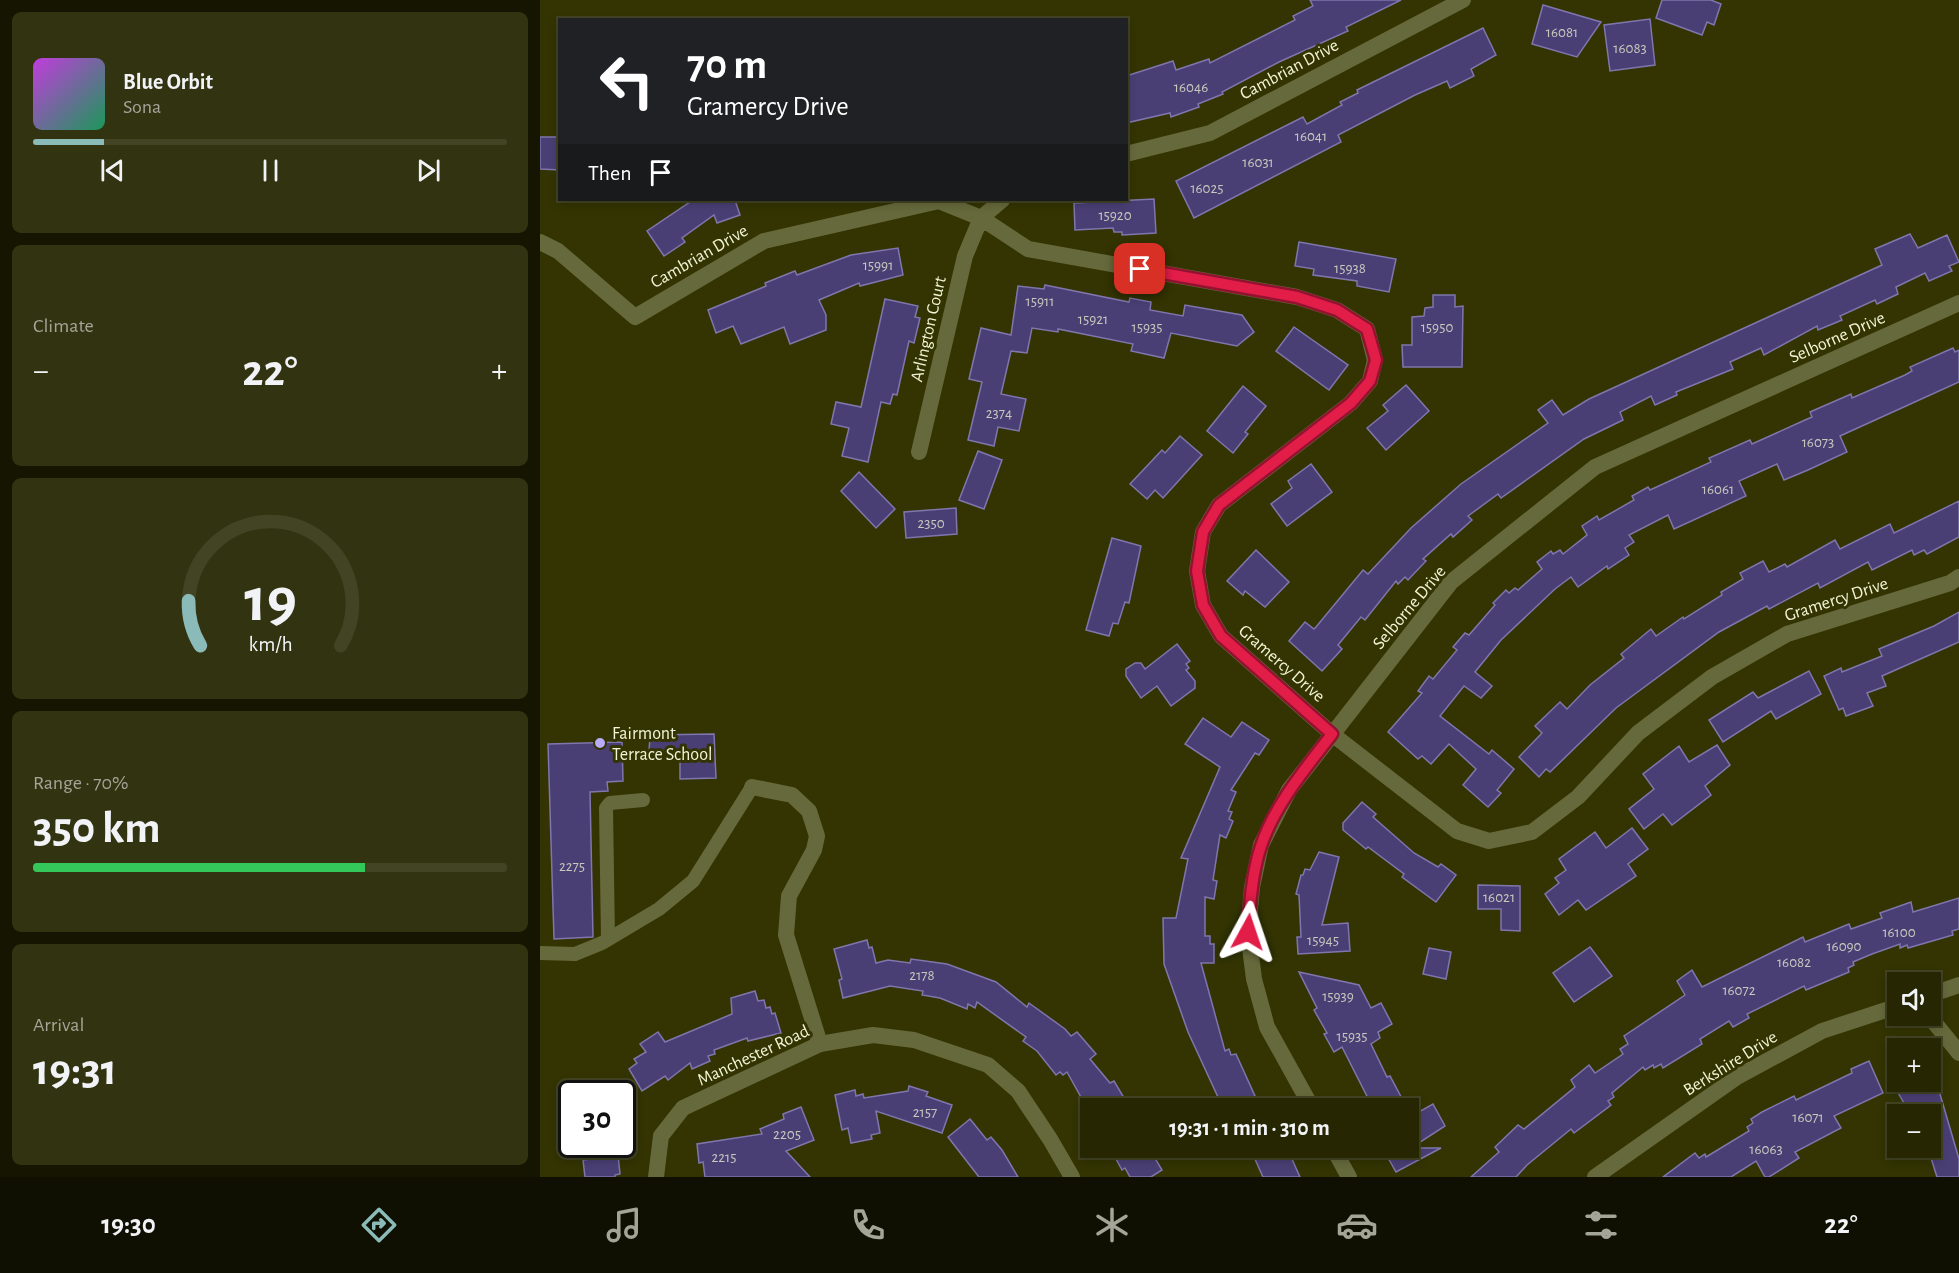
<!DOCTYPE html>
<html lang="en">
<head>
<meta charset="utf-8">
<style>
	body { margin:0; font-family:"Alegreya Sans",sans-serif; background:#323311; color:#f1f3f6; height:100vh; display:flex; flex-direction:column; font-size:22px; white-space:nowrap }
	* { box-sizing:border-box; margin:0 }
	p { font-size:20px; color:#a4a599 }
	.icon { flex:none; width:33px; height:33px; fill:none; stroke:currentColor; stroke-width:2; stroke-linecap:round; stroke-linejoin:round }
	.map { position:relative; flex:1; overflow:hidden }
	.sheet { display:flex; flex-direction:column; gap:12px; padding:12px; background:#151501; width:540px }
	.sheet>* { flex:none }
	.top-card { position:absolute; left:18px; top:18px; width:570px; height:183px; border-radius:0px; box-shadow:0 3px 9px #0003,0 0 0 2px #424424; background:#202124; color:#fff; overflow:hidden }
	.tools { position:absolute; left:1347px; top:972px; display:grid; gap:12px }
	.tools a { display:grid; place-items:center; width:54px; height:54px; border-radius:0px; background:#262702; box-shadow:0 3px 9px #0003,0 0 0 2px #424424; font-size:30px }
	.speed { position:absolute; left:18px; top:1080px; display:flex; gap:12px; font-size:30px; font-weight:700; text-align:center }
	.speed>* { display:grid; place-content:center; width:78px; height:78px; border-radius:50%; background:#262702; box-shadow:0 3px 9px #0003,0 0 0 2px #424424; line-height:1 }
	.speed .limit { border:3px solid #111; border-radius:9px; background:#fff; color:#111 }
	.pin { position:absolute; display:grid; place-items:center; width:51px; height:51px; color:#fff; margin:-26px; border-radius:12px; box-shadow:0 3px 9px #0006 }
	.me { position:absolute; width:66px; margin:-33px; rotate:5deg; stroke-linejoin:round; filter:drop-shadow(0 0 4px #0008) }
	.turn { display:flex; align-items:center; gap:21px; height:126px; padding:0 30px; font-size:27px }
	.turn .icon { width:78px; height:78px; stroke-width:2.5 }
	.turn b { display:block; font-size:42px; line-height:51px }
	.then { display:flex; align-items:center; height:57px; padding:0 30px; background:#0003; gap:12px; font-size:22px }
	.big { font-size:45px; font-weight:700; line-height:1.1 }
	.sheet .card { flex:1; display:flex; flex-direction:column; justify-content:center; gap:9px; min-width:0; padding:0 21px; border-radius:9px; background:#323311 }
	.sheet .dial { align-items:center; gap:0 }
	.dial svg { height:156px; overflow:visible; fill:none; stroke:#424424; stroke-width:7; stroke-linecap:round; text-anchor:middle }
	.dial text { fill:#f1f3f6; stroke:none }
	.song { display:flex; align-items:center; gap:18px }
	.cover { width:72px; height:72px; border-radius:9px; background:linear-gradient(135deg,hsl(290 70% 55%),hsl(150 70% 35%)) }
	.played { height:6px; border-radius:3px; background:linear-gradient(90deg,#8bbbb9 15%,#424424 15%) }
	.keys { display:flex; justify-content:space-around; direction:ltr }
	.heat { display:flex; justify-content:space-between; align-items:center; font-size:33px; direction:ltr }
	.charge { height:9px; border-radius:4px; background:linear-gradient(90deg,#34c759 70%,#424424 0) }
	.trip { position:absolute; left:540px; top:1098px; width:339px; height:60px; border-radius:0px; background:#262702; box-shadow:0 3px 9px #0003,0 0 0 2px #424424; font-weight:700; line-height:60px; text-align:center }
	.tab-bar { display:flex; height:96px; justify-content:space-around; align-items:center; background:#0f1001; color:#a4a599 }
	.tab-bar .icon { width:42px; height:42px }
	.tab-bar .active { color:#8bbbb9 }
	.tab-bar b { font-size:27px; color:#f1f3f6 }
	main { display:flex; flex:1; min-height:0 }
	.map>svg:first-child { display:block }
	.building { fill:#4a3f74; stroke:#7f76ad; stroke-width:1.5 }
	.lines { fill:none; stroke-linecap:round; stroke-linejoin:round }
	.service { stroke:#66693b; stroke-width:14 }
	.minor { stroke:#66693b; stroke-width:16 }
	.route-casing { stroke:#92132f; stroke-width:15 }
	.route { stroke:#e11d48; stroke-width:10 }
	.poi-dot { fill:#b8abf7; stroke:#333402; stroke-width:2 }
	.labels { text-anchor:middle; stroke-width:6; stroke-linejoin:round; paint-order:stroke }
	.number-label { font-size:15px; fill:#c8c8bd }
	.street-label { font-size:18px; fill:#f2f5d5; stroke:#333402 }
	.poi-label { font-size:18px; fill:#f2f5d5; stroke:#333402; text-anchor:start }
</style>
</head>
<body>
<main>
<section class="sheet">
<div class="card">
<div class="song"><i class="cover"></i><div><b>Blue Orbit</b><p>Sona</p></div></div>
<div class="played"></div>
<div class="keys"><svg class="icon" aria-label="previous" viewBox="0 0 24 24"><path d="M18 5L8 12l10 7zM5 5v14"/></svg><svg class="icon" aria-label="pause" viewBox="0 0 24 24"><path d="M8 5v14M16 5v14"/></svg><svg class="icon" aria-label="next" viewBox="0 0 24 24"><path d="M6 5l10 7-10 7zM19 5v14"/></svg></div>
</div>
<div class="card"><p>Climate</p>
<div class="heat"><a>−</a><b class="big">22°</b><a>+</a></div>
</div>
<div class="card dial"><svg viewBox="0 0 100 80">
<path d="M14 69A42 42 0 1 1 86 69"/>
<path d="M14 69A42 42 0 0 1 8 46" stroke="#8bbbb9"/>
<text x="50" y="56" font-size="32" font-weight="700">19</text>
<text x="50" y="72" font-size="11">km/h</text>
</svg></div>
<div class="card"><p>Range · 70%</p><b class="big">350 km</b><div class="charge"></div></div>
<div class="card"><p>Arrival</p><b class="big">19:31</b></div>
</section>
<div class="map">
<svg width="1419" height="1177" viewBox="0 0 1419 1177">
	<rect width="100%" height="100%" fill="#333402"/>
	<g class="building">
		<polygon points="770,0 861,0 806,27 808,31 739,62 682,92 683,94 658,104 659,107 631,117 630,113 586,123 586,76 633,61 636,70 669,59 670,63 755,20 753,16 773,6"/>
		<polygon points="1122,0 1171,0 1181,4 1174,25 1167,22 1162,35 1116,18"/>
		<polygon points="1003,5 1061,22 1037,57 992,44"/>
		<polygon points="1110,19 1115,65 1070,71 1064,25"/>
		<polygon points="943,28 956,55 931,69 934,76 910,88 907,81 875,95 798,135 801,142 654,218 636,181 763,117 767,124 802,105 800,102 818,93 817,90"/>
		<polygon points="0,137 20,137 20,170 0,169"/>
		<polygon points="614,199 616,233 582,235 582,232 574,232 573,228 535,230 534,203"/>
		<polygon points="153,200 195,200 200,215 177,223 174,215 142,238 145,242 124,256 107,231"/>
		<polygon points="1370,234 1378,248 1407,235 1419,262 1409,266 1412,271 1389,281 1385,273 1356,287 1358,294 1337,304 1335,300 1300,316 1302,320 1278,330 1277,326 1224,355 1221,348 1190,362 1193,369 1136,392 1137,395 1115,405 1111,396 1080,412 1083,420 1044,439 961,498 958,494 928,516 932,520 913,537 911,534 883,559 886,561 868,580 865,577 858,584 856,581 825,620 821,617 798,645 802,649 782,671 749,641 765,622 774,629 776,627 823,570 828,574 871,528 921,484 1008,423 998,410 1012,400 1023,415 1049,399 1342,265 1335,249"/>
		<polygon points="759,242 856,259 849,292 817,286 817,281 773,275 774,269 755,266"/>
		<polygon points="358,248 363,275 320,286 319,283 279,300 286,315 286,330 250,344 244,327 201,344 193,326 176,333 168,310 226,286 225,283 255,271 257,275 311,255"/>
		<polygon points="505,285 589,302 590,298 611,302 610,310 643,316 645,305 702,315 714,332 697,346 631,333 624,358 591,351 593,344 518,329 518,332 492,328 487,353 471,351 461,394 486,399 479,431 458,427 454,446 428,440 442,382 429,379 441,328 471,335 478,286 504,289"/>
		<polygon points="893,295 915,295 915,307 923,306 922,367 863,367 862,345 872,345 872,317 884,316 885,308 893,307"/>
		<polygon points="345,299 378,306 375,317 380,318 374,343 369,341 357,395 353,394 350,404 341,402 328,462 302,456 309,428 291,424 296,402 321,407"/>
		<polygon points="754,327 808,365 789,390 736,351"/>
		<polygon points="1413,348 1415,352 1419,350 1419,382 1300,436 1307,452 1268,470 1244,480 1237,464 1199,481 1206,496 1134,529 1128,515 1089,535 1094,542 1085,548 1089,555 1068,569 1067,566 1038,587 1031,577 1015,589 961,640 935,672 952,686 941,698 924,686 900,716 949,754 952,750 974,769 957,790 961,793 948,807 923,785 936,769 909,744 891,764 882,756 878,759 848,732 882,693 878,691 889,676 893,679 917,650 913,647 925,633 929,635 955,605 953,603 966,590 969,593 975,588 978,590 1002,569 997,562 1011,551 1013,554 1020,550 1023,554 1047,535 1042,526 1057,516 1059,520 1094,500 1092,496 1108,487 1110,490 1171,462 1169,458 1210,440 1212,444 1265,420 1272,417 1270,412 1311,394 1312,398 1365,375 1372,371 1370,367"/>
		<polygon points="866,385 889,411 846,450 827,428 848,411 843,405"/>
		<polygon points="703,386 726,406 705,432 708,434 693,453 667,431"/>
		<polygon points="640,436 662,455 623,498 615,490 607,499 590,484 622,450 625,453"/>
		<polygon points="438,451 462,460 444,509 419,500"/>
		<polygon points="771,464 792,492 747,526 731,504 752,488 748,481"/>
		<polygon points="319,472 355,509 336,528 301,491"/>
		<polygon points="1419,501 1419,537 1387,554 1384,550 1374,555 1372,550 1332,570 1328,562 1280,588 1278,583 1229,609 1227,606 1179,632 1076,708 1010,772 1006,769 999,777 979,757 1002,733 995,726 1020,702 1027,709 1050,685 1084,658 1081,654 1111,629 1116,636 1143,617 1144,619 1182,595 1181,592 1203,579 1200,573 1223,561 1229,572 1245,564 1247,567 1295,540 1300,549 1350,524 1354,533"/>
		<polygon points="416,508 417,534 366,538 364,512"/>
		<polygon points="572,538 601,546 589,603 585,602 578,624 573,623 569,636 546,630"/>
		<polygon points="716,550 749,582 725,607 705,591 703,595 687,581"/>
		<polygon points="1419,612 1419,642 1342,676 1346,686 1327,693 1333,706 1306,716 1303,708 1299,710 1284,676 1301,668 1302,672 1342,656 1339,649 1394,626"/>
		<polygon points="637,644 650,661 646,664 649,668 646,670 655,681 655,688 631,706 617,686 601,698 586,676 586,669 595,663 601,663 605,669"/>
		<polygon points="1269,671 1281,694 1236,719 1231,711 1183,742 1169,720 1213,692 1218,698"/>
		<polygon points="663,718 691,737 702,722 729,740 719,755 715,753 691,790 696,792 688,811 692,812 689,819 693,821 686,838 680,835 673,880 677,881 674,899 665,897 665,936 670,936 670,944 674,944 674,963 661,963 685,1051 689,1049 691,1055 696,1054 715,1096 711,1098 715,1108 683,1108 648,1032 624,964 623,918 636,918 648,859 641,858 680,767 645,744"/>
		<polygon points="174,734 176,778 140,779 140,752 109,752 110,735"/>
		<polygon points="82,742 83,781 67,782 68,791 50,792 53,937 14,939 8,744"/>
		<polygon points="1177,745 1190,765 1165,786 1171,795 1132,825 1123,814 1104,829 1089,809 1114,789 1103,774 1139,746 1149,762"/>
		<polygon points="822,802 836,814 833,817 874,853 898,867 901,864 916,875 896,902 862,877 864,874 828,847 826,849 803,830 803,823"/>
		<polygon points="1092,828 1108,849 1088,864 1096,876 1046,910 1038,900 1019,915 1005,894 1019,883 1015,878 1026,870 1019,859 1055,832 1066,848"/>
		<polygon points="779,852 799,857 782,925 808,923 810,951 758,954 757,937 761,937 759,895 756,894 761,875 763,875 765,869 770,870"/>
		<polygon points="938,885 980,886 980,931 961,930 961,909 938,909"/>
		<polygon points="1419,898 1419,929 1412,931 1413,935 1368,948 1367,945 1360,948 1360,944 1332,954 1313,962 1314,965 1308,968 1309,972 1266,990 1264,986 1207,1014 1209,1018 1193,1027 1189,1021 1160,1039 1162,1044 1123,1068 1121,1064 1114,1068 1113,1065 1105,1070 1103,1067 1072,1093 1074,1097 1068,1101 1071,1105 1034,1133 1031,1129 987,1165 976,1177 931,1177 959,1152 955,1147 978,1125 984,1129 1035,1087 1031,1080 1049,1065 1055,1073 1083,1054 1080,1049 1088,1044 1084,1036 1145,995 1137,981 1152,970 1162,987 1263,937 1265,942 1309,924 1311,929 1342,918 1340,913 1371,902 1373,912"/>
		<polygon points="327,940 329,948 332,947 336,963 348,960 370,963 371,959 407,964 456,982 487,1007 489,1003 525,1029 531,1036 537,1032 556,1054 550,1059 570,1083 574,1081 590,1108 547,1108 527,1072 523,1075 520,1072 516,1075 497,1051 483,1041 486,1037 437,1002 435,1008 428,1004 427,1009 400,998 382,995 383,991 350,986 303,998 299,980 302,979 294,949"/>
		<polygon points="1050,947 1072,976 1034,1002 1013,973"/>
		<polygon points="889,948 911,952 906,979 883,974"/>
		<polygon points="759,972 819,985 831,1008 841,1003 852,1024 838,1032 840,1038 831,1044 847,1077 850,1076 867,1108 833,1108 802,1047 794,1052 784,1034 787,1033 774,1010 777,1008"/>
		<polygon points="215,991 218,1001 224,1000 226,1008 230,1007 232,1014 235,1013 241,1033 208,1041 207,1038 174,1050 175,1054 168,1056 170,1061 152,1069 150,1063 128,1080 125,1076 102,1091 89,1069 97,1063 94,1059 106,1052 100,1044 118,1032 125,1042 192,1014 191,998"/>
		<polygon points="1329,1061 1343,1093 1294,1116 1301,1128 1255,1152 1259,1158 1229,1177 1225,1177 1216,1161 1191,1177 1123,1177 1155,1153 1159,1158 1165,1154 1166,1157 1209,1131 1207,1127 1213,1123 1211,1119 1222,1112 1254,1096 1256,1100 1312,1073 1311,1069"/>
		<polygon points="1395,1077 1419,1159 1419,1177 1397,1177 1390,1155 1390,1114 1379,1114 1377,1107 1369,1112 1352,1082 1387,1082 1390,1088 1390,1078"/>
		<polygon points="369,1086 388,1092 386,1096 412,1105 402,1133 336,1111 340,1133 331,1135 332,1139 311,1143 308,1128 302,1130 295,1095 315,1090 316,1096 323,1094 324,1098 368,1091"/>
		<polygon points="893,1104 905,1126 871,1148 901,1148 856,1172 847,1156 868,1148 868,1118"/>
		<polygon points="261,1107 274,1140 246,1151 270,1177 165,1177 163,1162 159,1163 157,1144 222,1134 220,1129 244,1119 243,1114"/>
		<polygon points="430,1119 447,1140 451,1137 462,1150 478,1177 439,1177 408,1137"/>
		<polygon points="570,1148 609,1148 622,1170 611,1177 590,1177 585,1168 582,1170"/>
		<polygon points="710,1148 747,1148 760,1177 723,1177"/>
		<polygon points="78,1155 80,1174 75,1175 75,1177 45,1177 43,1160"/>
	</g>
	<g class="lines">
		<g class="service">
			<polyline points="68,939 66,808 70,803 103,800"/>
			<polyline points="0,953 35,954 62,943 119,909 153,881 212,787"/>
		</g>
		<g class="minor">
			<polyline points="586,154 670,133 923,0"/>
			<polyline points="0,242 18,251 95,317 224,241 399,201 441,218 462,200"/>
			<polyline points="379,452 425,256 441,218 488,249 757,297 797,310 827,329 835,360 830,381 811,403 679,505 663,532 657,571 663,605 681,636 792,734 917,831 949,841 992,832 1038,797 1098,733 1172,677 1247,634 1410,583 1419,577"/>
			<polyline points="212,787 252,795 269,811 277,836 274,850 249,896 246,935 280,1044"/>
			<polyline points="1390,995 1419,985"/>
			<polyline points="1389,1016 1419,1053"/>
			<polyline points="772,1108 727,1027 714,979 708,932 712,887 721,845 749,790 911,582 1055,467 1419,303"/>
			<polyline points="793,1148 809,1177"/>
			<polyline points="116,1177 121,1136 143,1108 280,1044 333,1035 374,1040 448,1065 478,1091 510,1139 532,1177"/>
			<polyline points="1055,1177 1197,1077 1282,1031 1358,1006"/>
		</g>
	</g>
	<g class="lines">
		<defs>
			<path id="route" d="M 600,269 L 757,297 L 797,310 L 827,329 L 836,360 L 830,381 L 811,403 L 679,505 L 663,532 L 657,571 L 663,605 L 681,636 L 792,734 C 766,768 735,804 721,846 C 712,873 710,903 708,932"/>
		</defs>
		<use href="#route" class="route-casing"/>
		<use href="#route" class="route"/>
	</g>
	<circle class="poi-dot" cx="60" cy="743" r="6"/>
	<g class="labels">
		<g class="number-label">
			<text x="1022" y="37">16081</text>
			<text x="1090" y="53">16083</text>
			<text x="651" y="92">16046</text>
			<text x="771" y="141">16041</text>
			<text x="718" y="167">16031</text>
			<text x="667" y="193">16025</text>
			<text x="575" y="220">15920</text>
			<text x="338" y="270">15991</text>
			<text x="810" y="273">15938</text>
			<text x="500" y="306">15911</text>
			<text x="553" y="324">15921</text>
			<text x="607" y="332">15935</text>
			<text x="897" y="332">15950</text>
			<text x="459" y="418">2374</text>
			<text x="1278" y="447">16073</text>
			<text x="1178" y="494">16061</text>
			<text x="391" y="528">2350</text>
			<text x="32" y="871">2275</text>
			<text x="959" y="902">16021</text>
			<text x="1359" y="937">16100</text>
			<text x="783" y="945">15945</text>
			<text x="1304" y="951">16090</text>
			<text x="1254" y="967">16082</text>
			<text x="382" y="980">2178</text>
			<text x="1199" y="995">16072</text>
			<text x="798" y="1001">15939</text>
			<text x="812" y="1041">15935</text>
			<text x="385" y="1117">2157</text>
			<text x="1268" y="1122">16071</text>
			<text x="247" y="1139">2205</text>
			<text x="1226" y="1154">16063</text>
			<text x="184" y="1162">2215</text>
		</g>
		<g class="street-label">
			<text transform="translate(749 69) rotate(-28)" y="6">Cambrian Drive</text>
			<text transform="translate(159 256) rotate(-30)" y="6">Cambrian Drive</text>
			<text transform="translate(388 329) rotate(-77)" y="6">Arlington Court</text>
			<text transform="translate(1297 337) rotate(-24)" y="6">Selborne Drive</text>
			<text transform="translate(1296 599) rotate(-18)" y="6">Gramercy Drive</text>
			<text transform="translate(869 607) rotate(-50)" y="6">Selborne Drive</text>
			<text transform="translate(742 663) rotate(41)" y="6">Gramercy Drive</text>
			<text transform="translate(213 1055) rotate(-25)" y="6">Manchester Road</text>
			<text transform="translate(1190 1063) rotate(-32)" y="6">Berkshire Drive</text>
		</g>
		<g class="poi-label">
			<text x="72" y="739">Fairmont<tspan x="72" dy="21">Terrace School</tspan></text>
		</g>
	</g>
</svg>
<div class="tools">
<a><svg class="icon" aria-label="sound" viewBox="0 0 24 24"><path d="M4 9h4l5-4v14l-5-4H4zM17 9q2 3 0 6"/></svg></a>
<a>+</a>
<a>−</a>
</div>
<div class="speed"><div class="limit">30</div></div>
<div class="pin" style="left:600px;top:269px;background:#d93025"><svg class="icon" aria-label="arrive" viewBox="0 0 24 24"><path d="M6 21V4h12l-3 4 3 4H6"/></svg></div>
<svg class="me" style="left:708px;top:932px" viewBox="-20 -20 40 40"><path d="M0-17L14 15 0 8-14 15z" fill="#e11d48" stroke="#fff" stroke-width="4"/></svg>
<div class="trip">19:31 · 1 min · 310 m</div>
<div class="top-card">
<div class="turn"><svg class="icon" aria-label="left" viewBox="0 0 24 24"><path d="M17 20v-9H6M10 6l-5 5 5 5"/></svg><div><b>70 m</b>Gramercy Drive</div></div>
<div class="then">Then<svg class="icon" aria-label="arrive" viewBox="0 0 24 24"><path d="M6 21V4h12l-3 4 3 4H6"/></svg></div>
</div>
</div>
</main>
<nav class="tab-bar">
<b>19:30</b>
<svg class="icon active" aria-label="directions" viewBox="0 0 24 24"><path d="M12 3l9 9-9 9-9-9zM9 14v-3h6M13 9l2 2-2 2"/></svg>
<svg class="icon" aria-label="music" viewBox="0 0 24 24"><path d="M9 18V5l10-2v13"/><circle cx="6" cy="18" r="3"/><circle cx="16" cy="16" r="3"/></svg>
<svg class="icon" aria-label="phone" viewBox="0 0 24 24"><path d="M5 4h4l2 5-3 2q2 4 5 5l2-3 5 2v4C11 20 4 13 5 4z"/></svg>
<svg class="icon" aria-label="climate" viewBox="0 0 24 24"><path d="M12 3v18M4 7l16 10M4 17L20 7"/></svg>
<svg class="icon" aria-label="car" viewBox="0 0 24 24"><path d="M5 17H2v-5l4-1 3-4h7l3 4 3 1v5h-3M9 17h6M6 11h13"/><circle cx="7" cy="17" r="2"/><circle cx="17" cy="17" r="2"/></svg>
<svg class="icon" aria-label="filters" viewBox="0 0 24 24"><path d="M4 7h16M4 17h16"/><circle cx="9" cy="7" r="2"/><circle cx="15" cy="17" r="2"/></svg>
<b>22°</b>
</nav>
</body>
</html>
